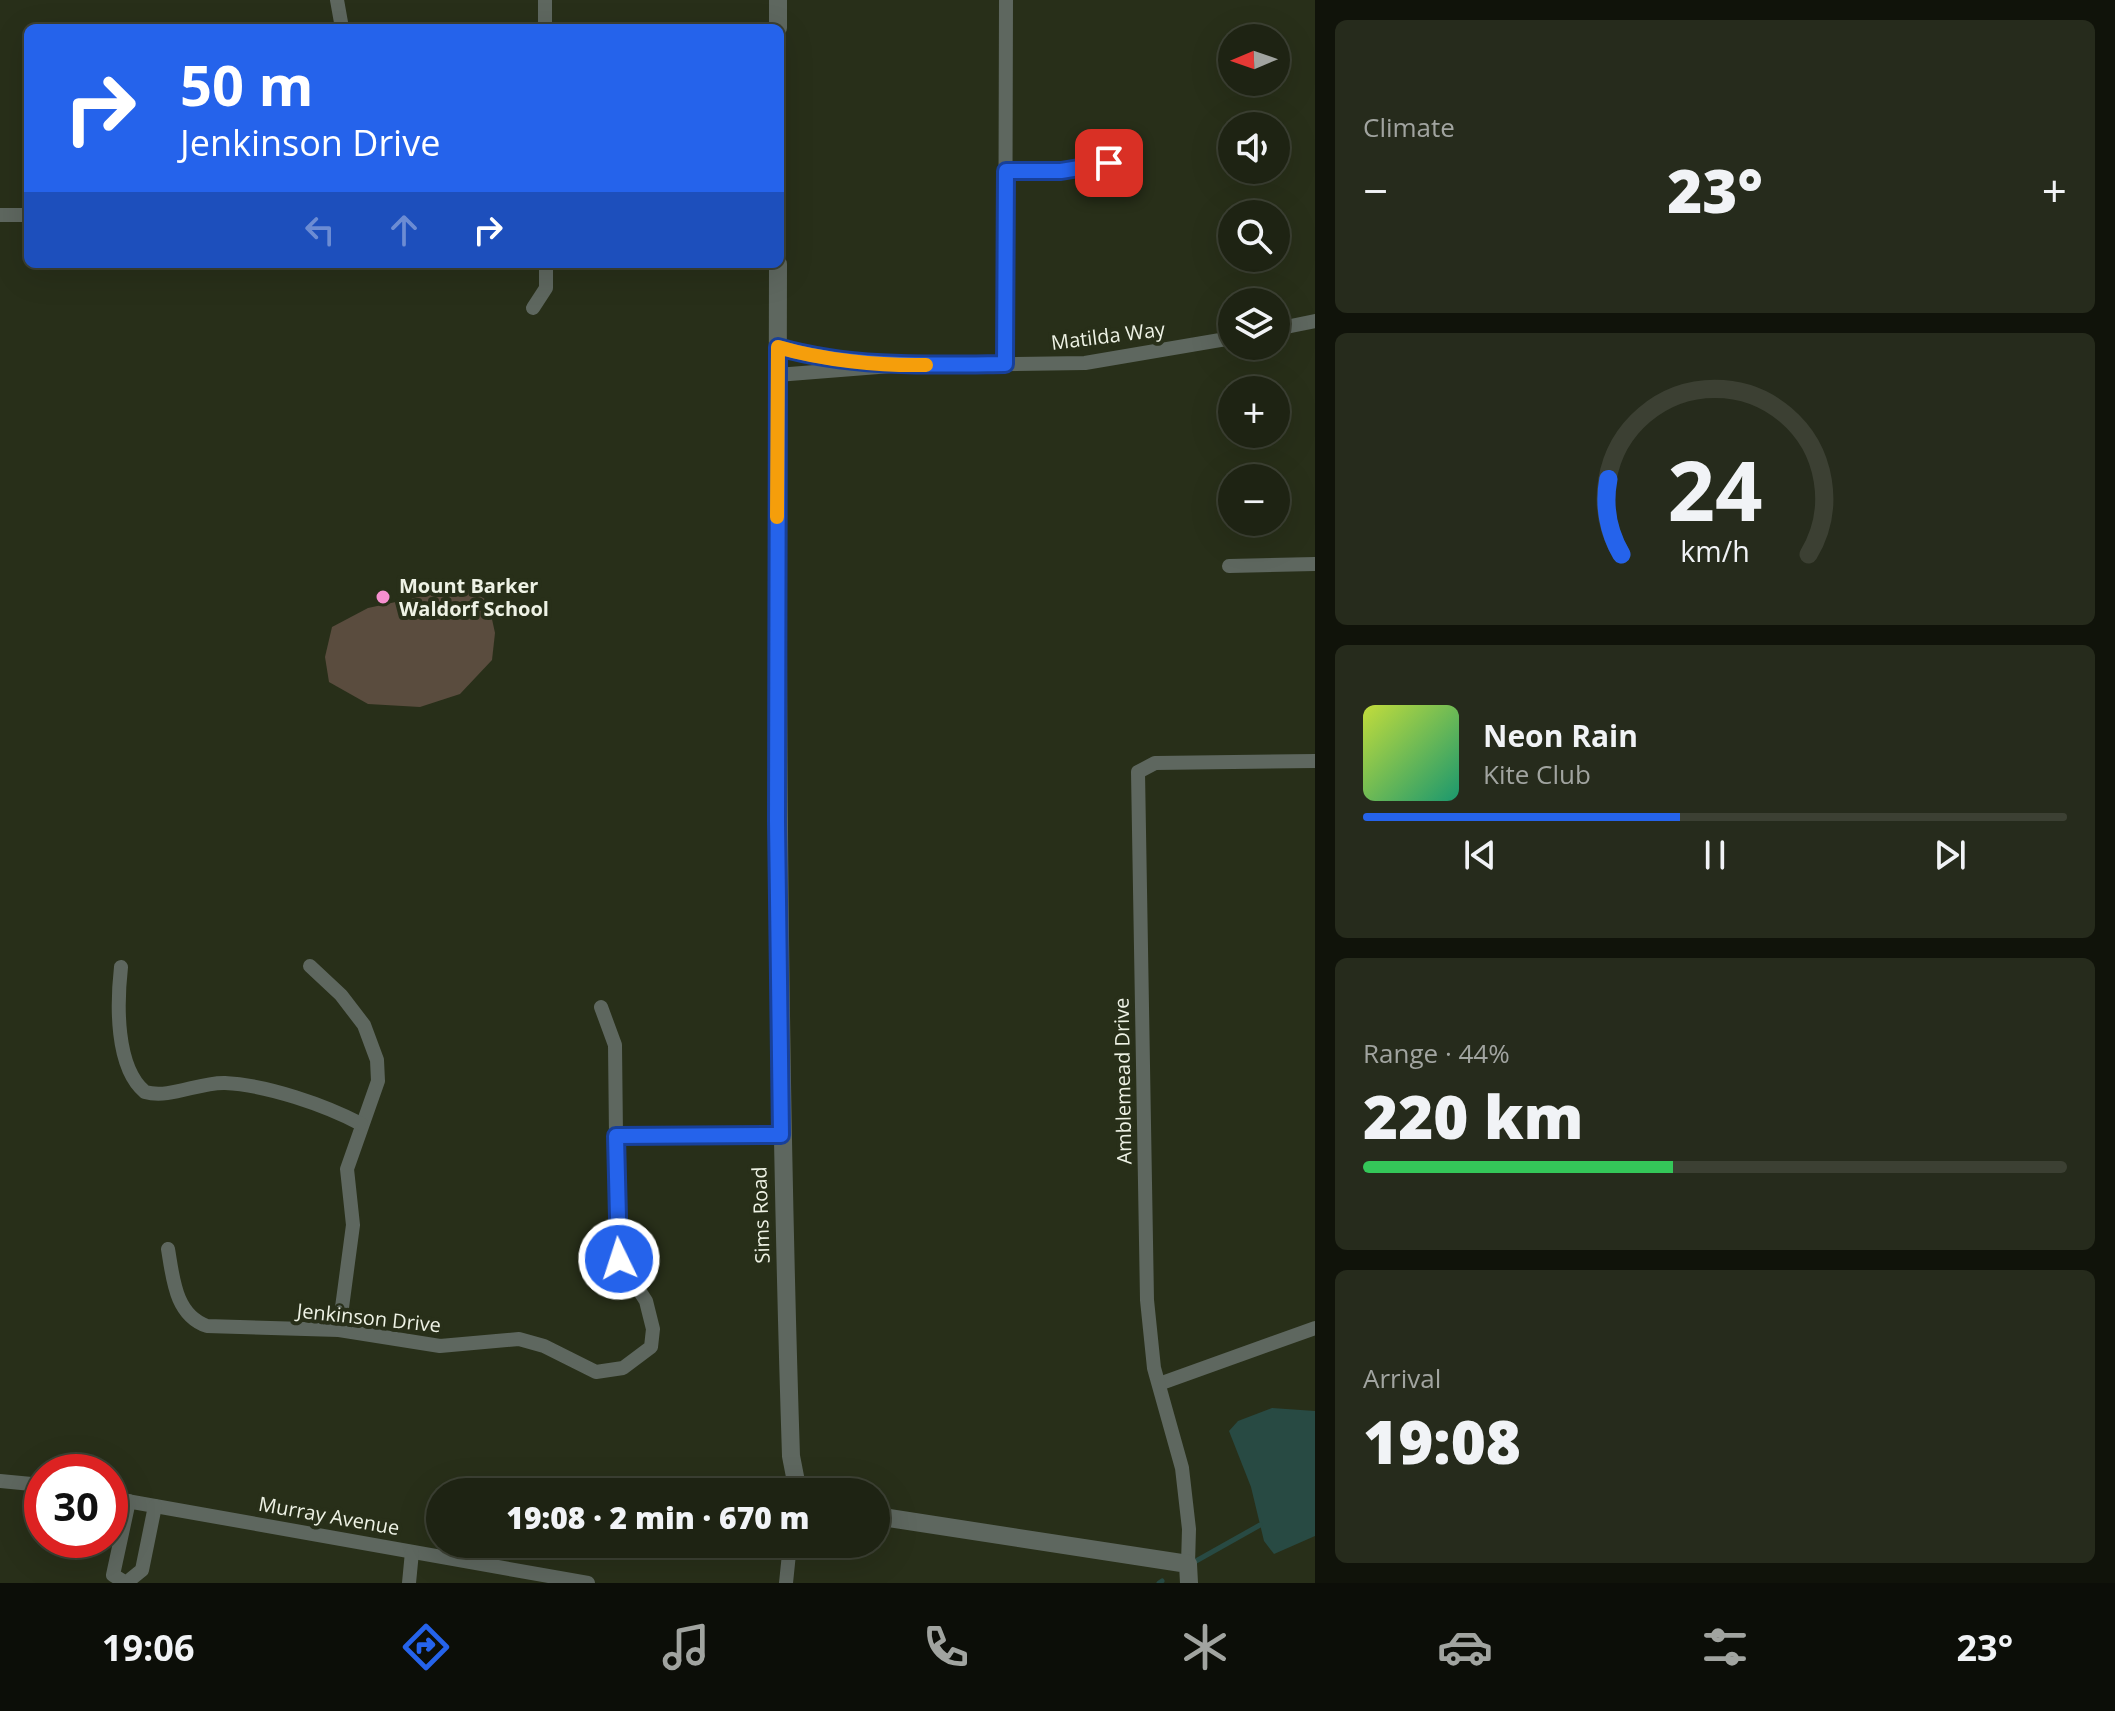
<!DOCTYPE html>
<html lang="en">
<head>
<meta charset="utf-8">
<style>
	body { margin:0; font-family:"Open Sans",sans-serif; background:#262b1c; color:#f1f3f6; height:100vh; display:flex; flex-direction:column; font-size:30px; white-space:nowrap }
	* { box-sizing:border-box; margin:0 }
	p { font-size:26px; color:#a1a4a0 }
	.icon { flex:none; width:44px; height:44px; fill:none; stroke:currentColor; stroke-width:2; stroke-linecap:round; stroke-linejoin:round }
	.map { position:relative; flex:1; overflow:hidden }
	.sheet { display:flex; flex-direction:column; gap:20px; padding:20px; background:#10130a; width:800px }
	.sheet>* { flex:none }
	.top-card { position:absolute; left:24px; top:24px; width:760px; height:244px; border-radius:12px; box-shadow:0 8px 32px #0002,0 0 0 2px #3c4033; background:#2563eb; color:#fff; overflow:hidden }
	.needle { width:52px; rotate:268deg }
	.controls { position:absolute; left:1218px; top:24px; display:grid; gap:16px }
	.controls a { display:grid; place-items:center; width:72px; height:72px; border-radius:50%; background:#1e2313; box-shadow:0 8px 32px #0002,0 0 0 2px #3c4033; font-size:40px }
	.speed { position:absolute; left:24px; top:1454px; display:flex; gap:16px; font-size:40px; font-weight:700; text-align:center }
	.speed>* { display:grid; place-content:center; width:104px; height:104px; border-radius:50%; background:#1e2313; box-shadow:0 8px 32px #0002,0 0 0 2px #3c4033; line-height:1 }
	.speed .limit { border:12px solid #d22; background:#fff; color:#111 }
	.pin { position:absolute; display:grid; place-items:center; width:68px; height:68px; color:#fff; margin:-34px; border-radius:16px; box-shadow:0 4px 12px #0006 }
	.me { position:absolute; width:88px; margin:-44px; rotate:356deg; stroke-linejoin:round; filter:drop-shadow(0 0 6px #0008) }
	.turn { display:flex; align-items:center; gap:28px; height:168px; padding:0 24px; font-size:36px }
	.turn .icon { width:104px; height:104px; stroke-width:2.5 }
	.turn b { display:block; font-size:56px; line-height:68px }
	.lanes { display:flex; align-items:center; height:76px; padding:0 24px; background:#0003; justify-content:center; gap:40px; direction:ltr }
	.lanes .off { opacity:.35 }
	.big { font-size:60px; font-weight:800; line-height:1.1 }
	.sheet .card { flex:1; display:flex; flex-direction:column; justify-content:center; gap:12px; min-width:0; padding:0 28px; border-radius:12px; background:#262b1c }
	.sheet .dial { align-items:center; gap:0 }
	.dial svg { height:208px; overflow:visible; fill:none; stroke:#3c4033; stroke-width:7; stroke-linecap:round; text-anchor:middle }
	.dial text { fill:#f1f3f6; stroke:none }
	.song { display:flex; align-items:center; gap:24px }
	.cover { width:96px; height:96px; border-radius:12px; background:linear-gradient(135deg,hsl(70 70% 55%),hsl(160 70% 35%)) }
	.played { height:8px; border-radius:4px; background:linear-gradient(90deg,#2563eb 45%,#3c4033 45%) }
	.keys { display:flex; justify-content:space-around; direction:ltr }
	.heat { display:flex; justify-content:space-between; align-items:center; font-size:44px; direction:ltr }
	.charge { height:12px; border-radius:6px; background:linear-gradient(90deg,#34c759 44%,#3c4033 0) }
	.trip { position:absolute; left:426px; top:1478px; width:464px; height:80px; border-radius:40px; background:#1e2313; box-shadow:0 8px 32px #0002,0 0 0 2px #3c4033; font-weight:800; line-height:80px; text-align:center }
	.menu { display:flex; height:128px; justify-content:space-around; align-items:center; background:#0c0e08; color:#a1a4a0 }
	.menu .icon { width:56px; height:56px }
	.menu .on { color:#2563eb }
	.menu b { font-size:36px; color:#f1f3f6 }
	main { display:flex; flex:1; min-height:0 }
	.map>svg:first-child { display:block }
	.green { fill:#5a4c3e }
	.water { fill:#284a43 }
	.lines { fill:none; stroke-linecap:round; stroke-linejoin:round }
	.stream { stroke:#284a43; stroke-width:5 }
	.minor { stroke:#5e675f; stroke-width:14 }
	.tertiary { stroke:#5e675f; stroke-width:18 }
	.route-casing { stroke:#184099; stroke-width:20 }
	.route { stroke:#2563eb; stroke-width:14 }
	.slow { stroke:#f59e0b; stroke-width:14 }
	.poi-dot { fill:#f690cf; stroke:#282f19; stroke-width:3 }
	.labels { text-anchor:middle; stroke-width:8; stroke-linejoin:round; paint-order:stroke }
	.street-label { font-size:20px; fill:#eef2e5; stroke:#282f19 }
	.poi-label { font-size:20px; font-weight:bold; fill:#eef2e5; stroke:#282f19; text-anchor:start }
</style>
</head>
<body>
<main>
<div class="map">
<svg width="1315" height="1583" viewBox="0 0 1315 1583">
	<rect width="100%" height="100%" fill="#282f19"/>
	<polygon class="green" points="465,587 488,601 495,633 492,660 460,694 420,707 368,704 329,682 325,657 332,627 368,608"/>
	<polygon class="water" points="1272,1408 1315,1411 1315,1536 1274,1554 1264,1541 1251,1487 1229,1431 1238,1421"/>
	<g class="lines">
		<g class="stream">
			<polyline points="1196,1561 1260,1525"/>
			<polyline points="1159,1583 1162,1581"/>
		</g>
		<g class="minor">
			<polyline points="337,0 342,28"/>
			<polyline points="545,0 545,28"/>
			<polyline points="1006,171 1061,171 1133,159"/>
			<polyline points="0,215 28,215"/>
			<polyline points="533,308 546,288 546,264"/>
			<polyline points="1276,329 1315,321"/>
			<polyline points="778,347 805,355 871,362"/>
			<polyline points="1005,364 1006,0"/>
			<polyline points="777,375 891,366 1085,363 1232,338"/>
			<polyline points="1229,566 1315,564"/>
			<polyline points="310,966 341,995 364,1025 377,1060 378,1081 347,1169 353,1225 339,1330"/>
			<path d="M 121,967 C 117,1003 115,1067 145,1092 C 170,1099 199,1082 225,1083 C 267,1085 325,1105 361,1124"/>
			<polyline points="601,1007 615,1045 616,1136"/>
			<path d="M 168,1249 C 173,1278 175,1315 207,1326 L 339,1330 L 440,1346 L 519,1339 L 544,1346 L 596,1372 L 623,1368 L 651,1347 L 653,1329 L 646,1301 L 619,1259 L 616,1136 L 781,1135"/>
			<polyline points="1159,1384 1315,1328"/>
			<polyline points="0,1481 42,1485"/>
			<polyline points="110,1498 588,1583"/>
			<polyline points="129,1501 113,1575 126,1583 142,1570 155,1506"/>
			<polyline points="1188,1564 1189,1529 1182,1468 1154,1368 1147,1300 1138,772 1155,763 1315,761"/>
			<polyline points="409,1583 412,1552"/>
			<polyline points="786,1583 790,1544"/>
		</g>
		<g class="tertiary">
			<polyline points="778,28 778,0"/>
			<path d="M 778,264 C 777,662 778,1059 791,1456 L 798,1492"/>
			<polyline points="876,1516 1188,1564 1189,1583"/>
		</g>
	</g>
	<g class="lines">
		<defs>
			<path id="route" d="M 619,1259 L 616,1136 L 781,1135 L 777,821 L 778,347 C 851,368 929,365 1005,364 L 1006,171 L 1061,171 L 1109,163"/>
		</defs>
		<use href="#route" class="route-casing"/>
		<use href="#route" class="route"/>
		<path class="slow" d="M 777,517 L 778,347 C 822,360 879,366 926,365"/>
	</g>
	<circle class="poi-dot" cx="383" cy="597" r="8"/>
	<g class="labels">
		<g class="street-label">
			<text transform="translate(1108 336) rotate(-7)" y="7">Matilda Way</text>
			<text transform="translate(1123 1081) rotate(-91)" y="7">Amblemead Drive</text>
			<text transform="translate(761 1215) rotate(-92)" y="7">Sims Road</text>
			<text transform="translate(369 1318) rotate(6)" y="7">Jenkinson Drive</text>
			<text transform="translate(329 1516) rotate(10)" y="7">Murray Avenue</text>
		</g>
		<g class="poi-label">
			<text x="399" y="593">Mount Barker<tspan x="399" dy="23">Waldorf School</tspan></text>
		</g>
	</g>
</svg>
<div class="controls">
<a><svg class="needle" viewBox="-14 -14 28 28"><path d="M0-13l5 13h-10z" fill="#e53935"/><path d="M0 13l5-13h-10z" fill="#a1a4a0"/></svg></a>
<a><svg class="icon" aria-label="sound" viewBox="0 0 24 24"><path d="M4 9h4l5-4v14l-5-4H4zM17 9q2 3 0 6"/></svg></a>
<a><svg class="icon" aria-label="search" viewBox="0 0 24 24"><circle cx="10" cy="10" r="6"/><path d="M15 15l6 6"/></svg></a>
<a><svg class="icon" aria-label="layers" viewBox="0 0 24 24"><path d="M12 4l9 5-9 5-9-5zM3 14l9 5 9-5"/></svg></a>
<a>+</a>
<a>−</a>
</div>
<div class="speed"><div class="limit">30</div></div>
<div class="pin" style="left:1109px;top:163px;background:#d93025"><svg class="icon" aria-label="arrive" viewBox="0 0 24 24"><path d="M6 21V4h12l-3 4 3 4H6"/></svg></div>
<svg class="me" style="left:619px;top:1259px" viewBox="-20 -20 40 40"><circle r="17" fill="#2563eb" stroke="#fff" stroke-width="3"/><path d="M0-11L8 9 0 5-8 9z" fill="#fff"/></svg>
<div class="trip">19:08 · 2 min · 670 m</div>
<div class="top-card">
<div class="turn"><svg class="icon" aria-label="right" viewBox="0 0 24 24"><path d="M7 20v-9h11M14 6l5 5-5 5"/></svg><div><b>50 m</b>Jenkinson Drive</div></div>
<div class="lanes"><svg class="icon off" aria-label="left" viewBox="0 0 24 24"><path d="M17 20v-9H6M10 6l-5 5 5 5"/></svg><svg class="icon off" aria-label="ahead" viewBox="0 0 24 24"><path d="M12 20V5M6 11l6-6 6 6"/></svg><svg class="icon" aria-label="right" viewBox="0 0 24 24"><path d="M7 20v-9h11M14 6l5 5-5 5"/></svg></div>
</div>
</div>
<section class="sheet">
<div class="card"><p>Climate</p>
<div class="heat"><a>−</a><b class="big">23°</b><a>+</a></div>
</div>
<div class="card dial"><svg viewBox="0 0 100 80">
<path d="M14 69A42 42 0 1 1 86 69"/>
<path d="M14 69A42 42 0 0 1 9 40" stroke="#2563eb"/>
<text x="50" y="56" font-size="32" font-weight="700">24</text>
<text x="50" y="72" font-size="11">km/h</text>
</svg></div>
<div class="card">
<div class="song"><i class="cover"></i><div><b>Neon Rain</b><p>Kite Club</p></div></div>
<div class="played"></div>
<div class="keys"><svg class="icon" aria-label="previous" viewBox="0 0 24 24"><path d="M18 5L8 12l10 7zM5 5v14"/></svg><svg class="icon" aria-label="pause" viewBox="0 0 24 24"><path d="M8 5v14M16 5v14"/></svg><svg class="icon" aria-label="next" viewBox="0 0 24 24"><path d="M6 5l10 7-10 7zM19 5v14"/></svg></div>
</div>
<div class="card"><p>Range · 44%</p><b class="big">220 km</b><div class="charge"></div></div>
<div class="card"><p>Arrival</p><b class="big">19:08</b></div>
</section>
</main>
<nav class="menu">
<b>19:06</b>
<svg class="icon on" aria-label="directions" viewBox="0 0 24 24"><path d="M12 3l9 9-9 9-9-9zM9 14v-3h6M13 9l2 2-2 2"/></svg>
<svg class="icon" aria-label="music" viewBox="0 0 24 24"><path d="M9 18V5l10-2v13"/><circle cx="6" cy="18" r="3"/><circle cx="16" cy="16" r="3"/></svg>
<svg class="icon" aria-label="phone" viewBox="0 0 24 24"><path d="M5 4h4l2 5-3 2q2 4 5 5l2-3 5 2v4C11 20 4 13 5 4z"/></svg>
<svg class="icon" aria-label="climate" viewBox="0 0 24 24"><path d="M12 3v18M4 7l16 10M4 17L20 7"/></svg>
<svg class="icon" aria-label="car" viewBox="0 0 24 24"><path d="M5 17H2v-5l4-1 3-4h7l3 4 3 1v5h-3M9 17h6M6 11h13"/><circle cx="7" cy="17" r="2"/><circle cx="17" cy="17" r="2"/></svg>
<svg class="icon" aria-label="filters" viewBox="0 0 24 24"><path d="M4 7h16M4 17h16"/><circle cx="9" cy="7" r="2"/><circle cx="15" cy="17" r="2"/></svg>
<b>23°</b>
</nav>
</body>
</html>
